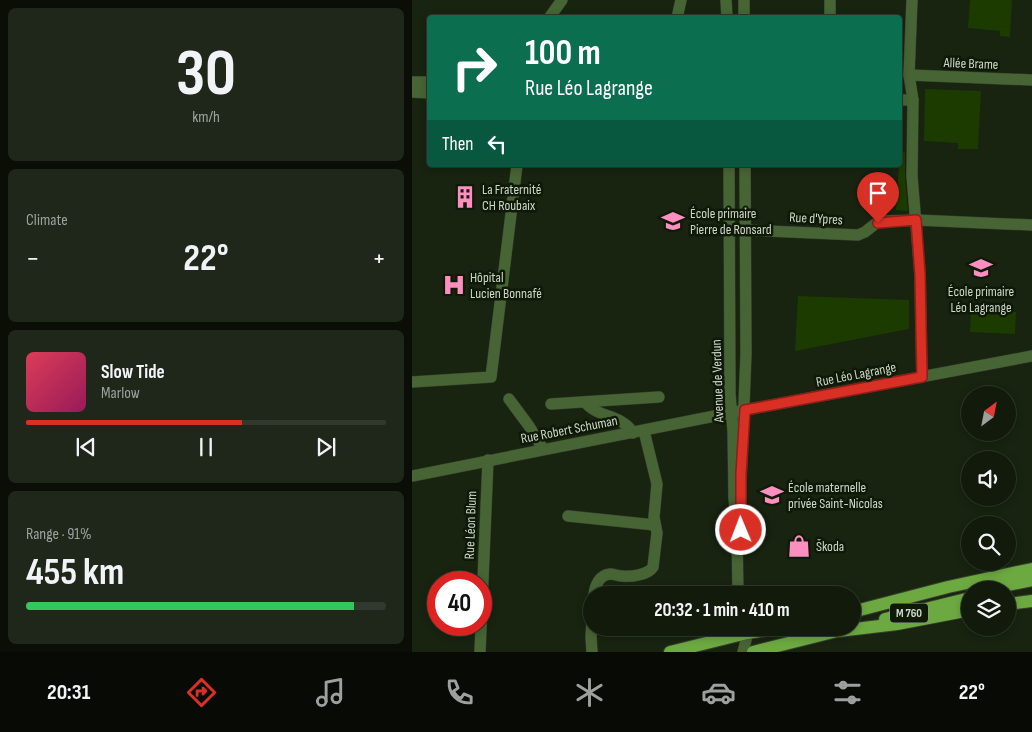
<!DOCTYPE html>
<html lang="en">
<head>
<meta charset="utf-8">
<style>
	body { margin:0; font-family:"Sofia Sans Condensed",sans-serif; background:#1f271a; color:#f1f3f6; height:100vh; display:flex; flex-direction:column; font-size:19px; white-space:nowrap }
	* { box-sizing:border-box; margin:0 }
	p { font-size:16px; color:#9ca19d }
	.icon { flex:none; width:28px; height:28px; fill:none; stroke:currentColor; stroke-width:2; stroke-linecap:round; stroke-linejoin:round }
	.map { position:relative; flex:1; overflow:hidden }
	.panel { display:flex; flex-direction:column; gap:8px; padding:8px; background:#0a0e07; width:412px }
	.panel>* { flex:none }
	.guide { position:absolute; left:15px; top:15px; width:475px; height:152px; border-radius:5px; box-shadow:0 2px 8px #0003,0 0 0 1px #31382d; background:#0b6e4f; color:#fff; overflow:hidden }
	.needle { width:32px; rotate:32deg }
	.buttons { position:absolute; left:549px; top:386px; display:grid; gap:10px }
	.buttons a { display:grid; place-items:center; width:55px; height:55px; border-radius:50%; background:#121a0c; box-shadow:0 2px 8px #0003,0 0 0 1px #31382d; font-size:25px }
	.speed { position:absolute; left:15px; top:571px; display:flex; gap:10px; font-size:25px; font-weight:700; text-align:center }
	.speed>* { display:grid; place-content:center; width:65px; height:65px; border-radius:50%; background:#121a0c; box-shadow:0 2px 8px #0003,0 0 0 1px #31382d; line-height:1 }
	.speed .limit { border:8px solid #d22; background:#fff; color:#111 }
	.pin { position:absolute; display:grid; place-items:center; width:42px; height:42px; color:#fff; margin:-51px -21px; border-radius:50% 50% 50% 0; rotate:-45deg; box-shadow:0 0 5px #0007 }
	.pin .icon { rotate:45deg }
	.me { position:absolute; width:55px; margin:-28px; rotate:359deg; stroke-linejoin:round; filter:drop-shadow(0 0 4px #0008) }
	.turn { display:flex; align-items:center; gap:18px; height:105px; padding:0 15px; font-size:22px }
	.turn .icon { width:65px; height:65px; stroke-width:2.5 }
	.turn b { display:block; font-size:35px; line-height:42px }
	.then { display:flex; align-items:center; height:48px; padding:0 15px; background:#0003; gap:10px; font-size:19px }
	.big { font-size:38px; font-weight:700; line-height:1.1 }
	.panel .widget { flex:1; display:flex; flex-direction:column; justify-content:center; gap:8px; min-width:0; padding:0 18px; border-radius:8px; background:#1f271a }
	.panel .dial { align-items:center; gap:0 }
	.dial b { font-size:65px; line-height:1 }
	.song { display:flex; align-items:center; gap:15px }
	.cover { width:60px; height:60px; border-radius:8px; background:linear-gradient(135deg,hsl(350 70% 55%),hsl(330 70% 35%)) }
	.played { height:5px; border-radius:2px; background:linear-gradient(90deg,#d93025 60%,#31382d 60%) }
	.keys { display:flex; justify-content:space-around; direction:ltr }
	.heat { display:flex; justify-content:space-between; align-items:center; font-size:28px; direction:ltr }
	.charge { height:8px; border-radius:4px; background:linear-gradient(90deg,#34c759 91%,#31382d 0) }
	.trip { position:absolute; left:171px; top:586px; width:278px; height:50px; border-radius:25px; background:#121a0c; box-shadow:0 2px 8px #0003,0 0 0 1px #31382d; font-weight:700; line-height:50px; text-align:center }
	.tab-bar { display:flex; height:80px; justify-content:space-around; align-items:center; background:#070a05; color:#9ca19d }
	.tab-bar .icon { width:35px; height:35px }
	.tab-bar .current { color:#d93025 }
	.tab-bar b { font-size:22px; color:#f1f3f6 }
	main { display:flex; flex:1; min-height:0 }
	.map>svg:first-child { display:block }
	.green { fill:#1c3b00 }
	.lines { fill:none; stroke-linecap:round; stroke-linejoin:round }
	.minor-casing { stroke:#35402e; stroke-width:12 }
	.major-casing { stroke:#35402e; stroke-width:14 }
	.minor { stroke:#476435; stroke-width:11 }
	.major { stroke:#6da941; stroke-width:12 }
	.route-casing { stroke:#8d1f18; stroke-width:12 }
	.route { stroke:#d93025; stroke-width:9 }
	.labels { text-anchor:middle; stroke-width:5; stroke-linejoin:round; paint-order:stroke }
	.shield { fill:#0e1907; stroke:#949d8f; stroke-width:1 }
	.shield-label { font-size:12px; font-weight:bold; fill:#ced6c9 }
	.street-label { font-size:14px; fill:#ced6c9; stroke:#0e1907 }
	.poi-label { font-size:14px; fill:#ced6c9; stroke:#0e1907; text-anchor:start }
</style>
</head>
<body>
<main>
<section class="panel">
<div class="widget dial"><b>30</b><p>km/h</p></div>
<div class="widget"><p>Climate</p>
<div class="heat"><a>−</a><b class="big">22°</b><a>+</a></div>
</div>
<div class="widget">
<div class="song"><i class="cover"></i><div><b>Slow Tide</b><p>Marlow</p></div></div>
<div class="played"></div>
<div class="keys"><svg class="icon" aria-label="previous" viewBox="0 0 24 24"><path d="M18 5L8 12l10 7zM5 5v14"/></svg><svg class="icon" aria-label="pause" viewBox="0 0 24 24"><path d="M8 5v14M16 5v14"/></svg><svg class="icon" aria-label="next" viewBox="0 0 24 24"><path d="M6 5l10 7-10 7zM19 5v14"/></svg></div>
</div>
<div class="widget"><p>Range · 91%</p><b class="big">455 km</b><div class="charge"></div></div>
</section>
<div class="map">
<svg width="620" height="652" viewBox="0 0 620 652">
	<rect width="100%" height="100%" fill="#182310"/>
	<g class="green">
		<polygon points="558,0 600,0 598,37 588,36 588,31 556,28"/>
		<polygon points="513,89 569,91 566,149 546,149 546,143 512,141"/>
		<polygon points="488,151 493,152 493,179 496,211 484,210"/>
		<polygon points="386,296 497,300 497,329 383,351"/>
		<polygon points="559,310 604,312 603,334 558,332"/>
	</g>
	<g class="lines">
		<defs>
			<g id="minor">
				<polyline points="314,0 315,18"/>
				<polyline points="332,0 332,18"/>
				<polyline points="500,0 497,75 501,100 500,176 508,274 510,377"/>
				<polyline points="137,18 150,0"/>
				<polyline points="265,18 269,0"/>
				<polyline points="418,18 418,0"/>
				<polyline points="497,75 620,80"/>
				<polyline points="0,82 18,82"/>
				<polyline points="0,92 18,93"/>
				<polyline points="488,100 501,100"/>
				<polyline points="317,165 318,394 321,431 322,498 325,530 326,595"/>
				<polyline points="333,230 446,235 453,232 463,224 473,221 504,220 620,225"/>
				<polyline points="0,382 79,377 105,165"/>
				<polyline points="97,399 117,426 131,449"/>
				<path d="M 173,402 C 185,418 210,414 221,433"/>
				<polyline points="139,404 247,397"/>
				<polyline points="0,476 333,410 620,356"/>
				<polyline points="329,481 334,354 333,165"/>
				<polyline points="156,516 243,525"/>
				<path d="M 182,595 C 183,586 187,575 198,574 C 202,574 206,576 210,576 C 219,577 236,575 241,567 L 245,533 L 242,517 L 245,484 L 232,431"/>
				<polyline points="68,652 76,460"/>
				<polyline points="180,652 179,637 180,619"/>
				<polyline points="331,652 334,640 334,628"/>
			</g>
			<g id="major">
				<polyline points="572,590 620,580"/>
				<polyline points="595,604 620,601"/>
				<polyline points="440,612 536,587 620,569"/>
				<polyline points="473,619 558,598"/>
				<polyline points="426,631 485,624 558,610"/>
				<polyline points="258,652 335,633 367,628"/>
				<polyline points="341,652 433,629"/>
			</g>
		</defs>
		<use href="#minor" class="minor-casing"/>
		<use href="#major" class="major-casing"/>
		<use href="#minor" class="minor"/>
		<use href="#major" class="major"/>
	</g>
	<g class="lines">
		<defs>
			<polyline id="route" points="329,530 329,474 333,410 510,377 508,274 504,220 466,223"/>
		</defs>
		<use href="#route" class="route-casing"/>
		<use href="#route" class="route"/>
	</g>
	<defs>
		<symbol id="building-bare" viewBox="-9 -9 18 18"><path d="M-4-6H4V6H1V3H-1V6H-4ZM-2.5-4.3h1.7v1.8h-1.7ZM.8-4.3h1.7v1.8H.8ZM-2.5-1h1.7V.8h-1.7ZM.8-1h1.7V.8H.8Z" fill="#fd8ec0" stroke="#0e1907" stroke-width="2.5" paint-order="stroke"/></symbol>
		<symbol id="school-bare" viewBox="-9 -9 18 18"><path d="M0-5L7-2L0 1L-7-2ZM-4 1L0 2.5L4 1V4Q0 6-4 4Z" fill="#fd8ec0" stroke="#0e1907" stroke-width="2.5" paint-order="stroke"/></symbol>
		<symbol id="hospital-bare" viewBox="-9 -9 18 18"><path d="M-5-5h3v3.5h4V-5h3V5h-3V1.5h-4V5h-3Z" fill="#fd8ec0" stroke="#0e1907" stroke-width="2.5" paint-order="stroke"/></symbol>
		<symbol id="shop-bare" viewBox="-9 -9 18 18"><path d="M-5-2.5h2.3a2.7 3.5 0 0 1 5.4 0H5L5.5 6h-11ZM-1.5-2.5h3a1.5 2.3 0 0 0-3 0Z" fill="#fd8ec0" stroke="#0e1907" stroke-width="2.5" paint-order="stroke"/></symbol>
	</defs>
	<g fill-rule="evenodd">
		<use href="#building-bare" x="37" y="181" width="32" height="32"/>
		<use href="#school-bare" x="245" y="205" width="32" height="32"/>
		<use href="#school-bare" x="553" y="252" width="32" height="32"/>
		<use href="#hospital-bare" x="26" y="269" width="32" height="32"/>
		<use href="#school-bare" x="344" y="479" width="32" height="32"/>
		<use href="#shop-bare" x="371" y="530" width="32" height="32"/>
	</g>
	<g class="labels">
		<rect class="shield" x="478" y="603.5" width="38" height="19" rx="4"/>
		<g class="shield-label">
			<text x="497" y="617">M 760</text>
		</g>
		<g class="street-label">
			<text transform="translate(559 63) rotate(2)" y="5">Allée Brame</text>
			<text transform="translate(404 218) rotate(3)" y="5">Rue d'Ypres</text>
			<text transform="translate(444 374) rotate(-11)" y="5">Rue Léo Lagrange</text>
			<text transform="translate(305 381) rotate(-92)" y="5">Avenue de Verdun</text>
			<text transform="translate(157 429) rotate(-11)" y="5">Rue Robert Schuman</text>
			<text transform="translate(58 525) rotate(-88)" y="5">Rue Léon Blum</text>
		</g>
		<g class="poi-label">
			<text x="70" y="194">La Fraternité<tspan x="70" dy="16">CH Roubaix</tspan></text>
			<text x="278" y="218">École primaire<tspan x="278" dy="16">Pierre de Ronsard</tspan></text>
			<text x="58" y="282">Hôpital<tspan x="58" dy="16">Lucien Bonnafé</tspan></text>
			<text x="569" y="296" text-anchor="middle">École primaire<tspan x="569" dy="16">Léo Lagrange</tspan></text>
			<text x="376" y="492">École maternelle<tspan x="376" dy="16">privée Saint-Nicolas</tspan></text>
			<text x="404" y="551">Škoda</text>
		</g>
	</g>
</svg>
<div class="buttons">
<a><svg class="needle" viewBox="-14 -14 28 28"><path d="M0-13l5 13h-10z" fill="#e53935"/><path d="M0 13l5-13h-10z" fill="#9ca19d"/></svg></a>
<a><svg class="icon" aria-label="sound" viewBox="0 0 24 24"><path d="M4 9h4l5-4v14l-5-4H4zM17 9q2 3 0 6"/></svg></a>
<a><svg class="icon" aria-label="search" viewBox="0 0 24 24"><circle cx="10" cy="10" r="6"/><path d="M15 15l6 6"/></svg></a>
<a><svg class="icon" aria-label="layers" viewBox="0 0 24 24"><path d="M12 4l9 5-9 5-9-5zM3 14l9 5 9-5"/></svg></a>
</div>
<div class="speed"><div class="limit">40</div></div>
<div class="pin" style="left:466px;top:223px;background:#d93025"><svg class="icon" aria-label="arrive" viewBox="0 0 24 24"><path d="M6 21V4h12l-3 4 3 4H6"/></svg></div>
<svg class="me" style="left:329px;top:530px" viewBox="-20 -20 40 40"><circle r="17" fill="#d93025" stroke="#fff" stroke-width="3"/><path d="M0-11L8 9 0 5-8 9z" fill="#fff"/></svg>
<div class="trip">20:32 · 1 min · 410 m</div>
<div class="guide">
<div class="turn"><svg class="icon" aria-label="right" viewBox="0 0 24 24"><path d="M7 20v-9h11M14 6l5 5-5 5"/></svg><div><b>100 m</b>Rue Léo Lagrange</div></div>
<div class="then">Then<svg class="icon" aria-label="left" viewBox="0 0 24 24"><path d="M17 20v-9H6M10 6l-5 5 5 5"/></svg></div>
</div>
</div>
</main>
<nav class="tab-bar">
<b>20:31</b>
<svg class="icon current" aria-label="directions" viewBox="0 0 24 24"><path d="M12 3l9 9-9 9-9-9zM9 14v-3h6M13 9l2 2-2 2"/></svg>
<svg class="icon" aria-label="music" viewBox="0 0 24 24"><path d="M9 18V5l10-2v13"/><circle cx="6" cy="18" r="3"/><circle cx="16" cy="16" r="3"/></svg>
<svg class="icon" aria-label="phone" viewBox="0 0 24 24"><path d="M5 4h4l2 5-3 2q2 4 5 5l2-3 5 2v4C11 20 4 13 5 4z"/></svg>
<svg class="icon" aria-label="climate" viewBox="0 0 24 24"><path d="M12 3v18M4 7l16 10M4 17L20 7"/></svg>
<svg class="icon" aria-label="car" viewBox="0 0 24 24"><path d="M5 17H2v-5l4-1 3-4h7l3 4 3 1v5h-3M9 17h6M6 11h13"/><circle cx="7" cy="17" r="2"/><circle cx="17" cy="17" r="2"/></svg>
<svg class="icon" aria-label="filters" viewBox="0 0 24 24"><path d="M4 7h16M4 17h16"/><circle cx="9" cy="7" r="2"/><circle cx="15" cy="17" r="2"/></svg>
<b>22°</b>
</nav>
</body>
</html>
